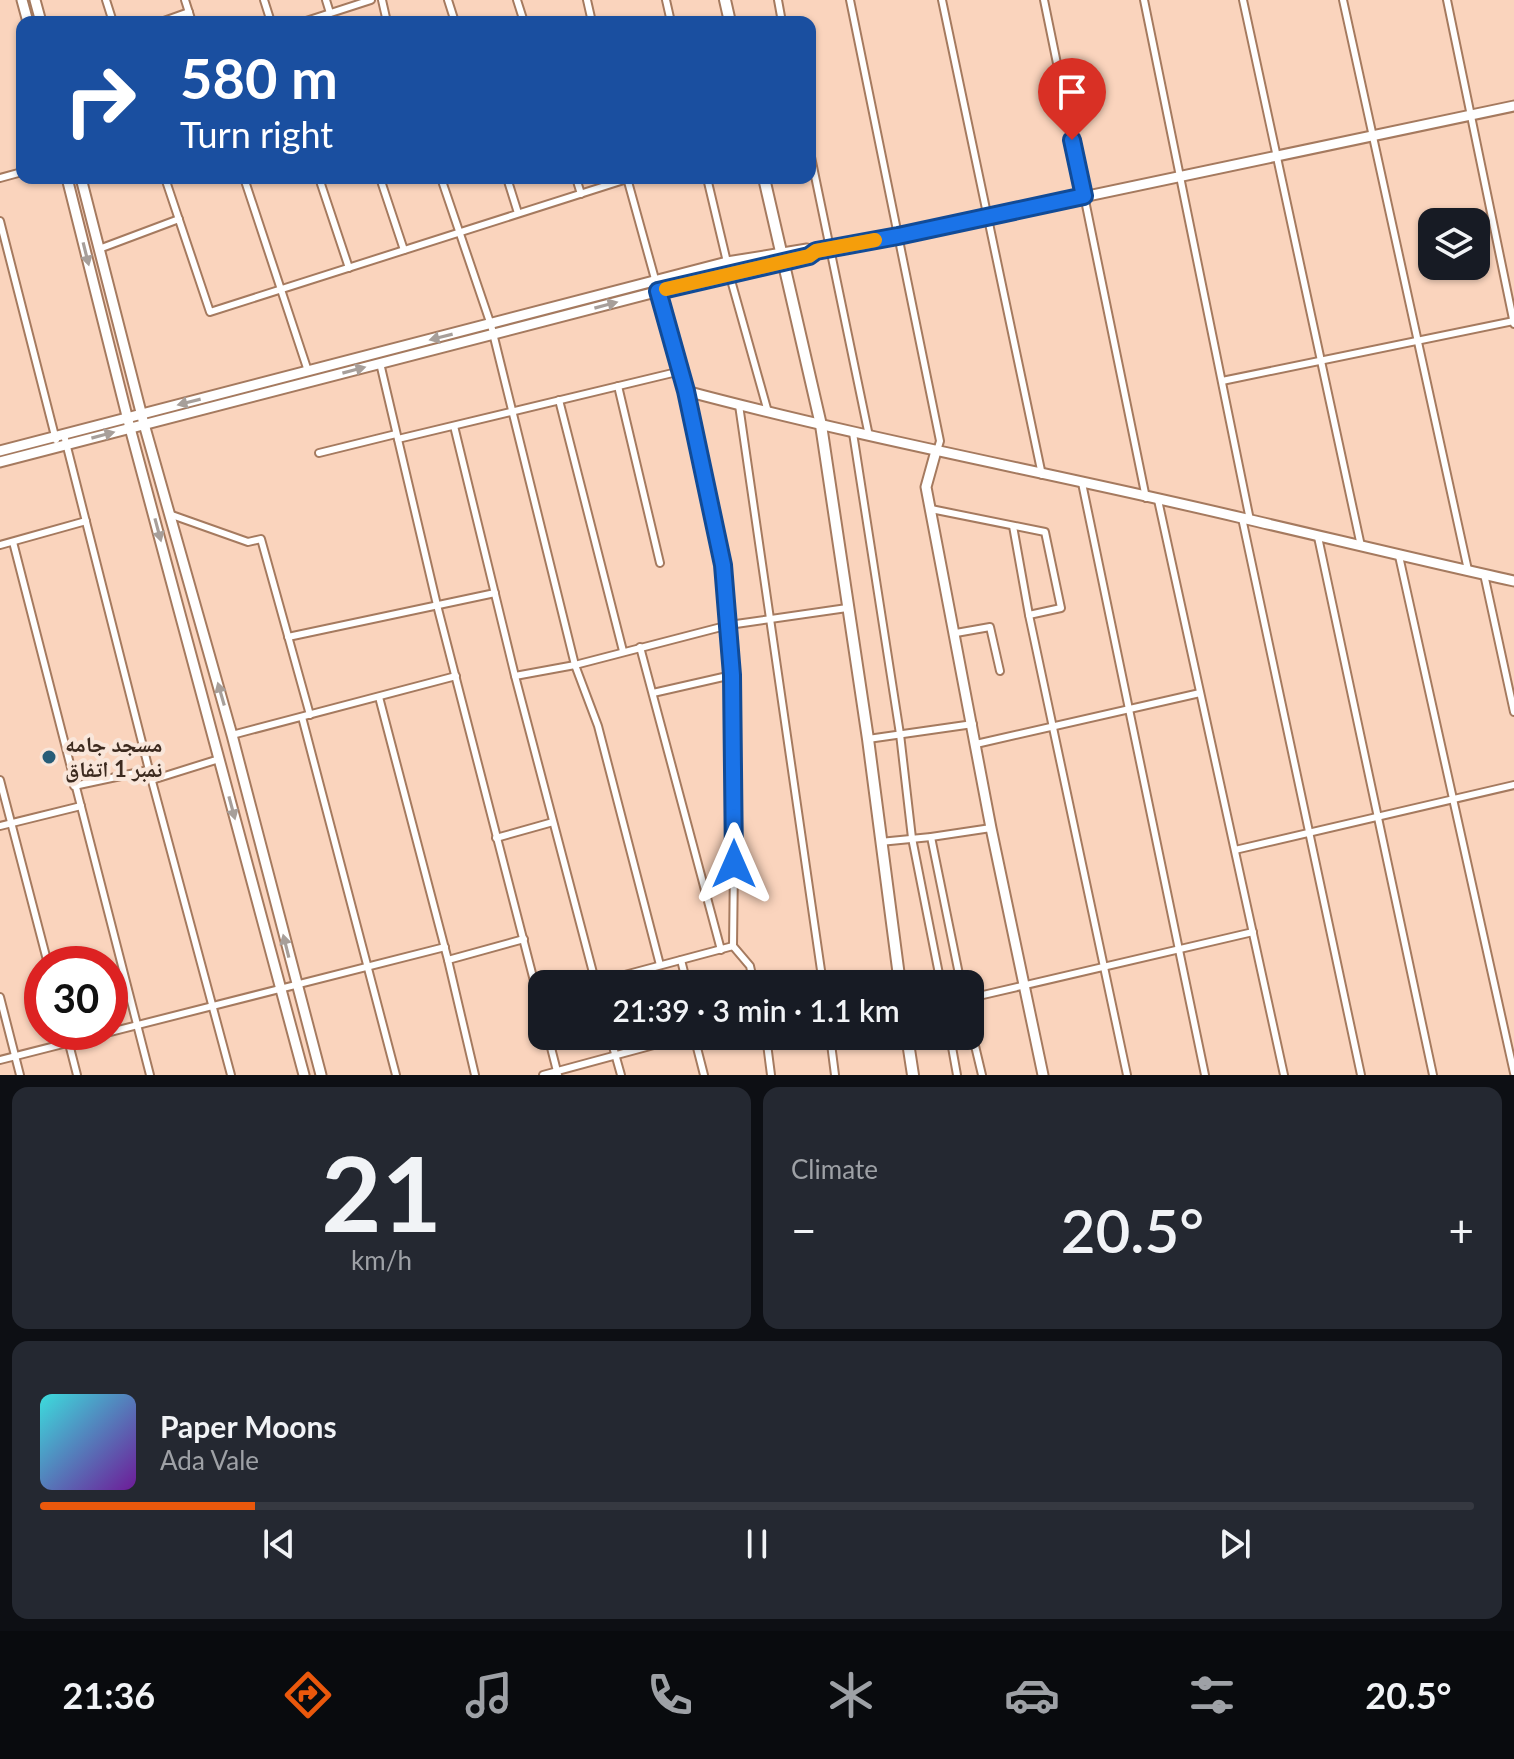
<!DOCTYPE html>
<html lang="en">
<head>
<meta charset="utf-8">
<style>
	body { margin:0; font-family:Lato,"Noto Naskh Arabic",sans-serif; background:#242831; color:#f1f3f6; height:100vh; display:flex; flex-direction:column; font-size:30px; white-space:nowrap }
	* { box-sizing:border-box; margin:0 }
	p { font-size:26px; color:#9ea1a6 }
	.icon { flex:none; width:44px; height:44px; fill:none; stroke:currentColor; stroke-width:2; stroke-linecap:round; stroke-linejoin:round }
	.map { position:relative; height:1075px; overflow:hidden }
	.panel { display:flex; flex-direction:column; gap:12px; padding:12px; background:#0d0f14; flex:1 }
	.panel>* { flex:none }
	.guide { position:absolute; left:16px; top:16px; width:800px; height:168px; border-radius:16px; box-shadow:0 2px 6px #0004; background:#1a4fa0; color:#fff; overflow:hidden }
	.buttons { position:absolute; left:1418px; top:208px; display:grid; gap:16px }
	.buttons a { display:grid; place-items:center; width:72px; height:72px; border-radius:16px; background:#171b24; box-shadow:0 2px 6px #0004; font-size:40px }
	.speed { position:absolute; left:24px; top:946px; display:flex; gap:16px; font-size:40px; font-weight:700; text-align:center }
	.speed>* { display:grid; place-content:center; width:104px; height:104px; border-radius:50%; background:#171b24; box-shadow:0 2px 6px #0004; line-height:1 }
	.speed .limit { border:12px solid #d22; background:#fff; color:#111 }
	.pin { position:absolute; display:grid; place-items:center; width:68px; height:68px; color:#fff; margin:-82px -34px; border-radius:50% 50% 50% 0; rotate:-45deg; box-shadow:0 0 8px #0007 }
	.pin .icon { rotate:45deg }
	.me { position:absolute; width:88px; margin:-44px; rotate:0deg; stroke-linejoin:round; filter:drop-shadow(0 0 6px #0008) }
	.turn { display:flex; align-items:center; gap:28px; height:168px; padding:0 32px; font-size:36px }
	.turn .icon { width:104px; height:104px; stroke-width:2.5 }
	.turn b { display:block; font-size:56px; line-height:68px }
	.big { font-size:60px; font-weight:600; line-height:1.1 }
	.panel .widget { flex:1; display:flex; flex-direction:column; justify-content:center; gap:12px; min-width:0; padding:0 28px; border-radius:16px; background:#242831 }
	.panel .dial { align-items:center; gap:0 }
	.dial b { font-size:104px; line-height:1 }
	.song { display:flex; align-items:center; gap:24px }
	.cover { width:96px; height:96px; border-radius:12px; background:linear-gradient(135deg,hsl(180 70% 55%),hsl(280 70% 35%)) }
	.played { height:8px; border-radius:4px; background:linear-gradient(90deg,#ea580c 15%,#363941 15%) }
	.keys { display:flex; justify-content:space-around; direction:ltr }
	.heat { display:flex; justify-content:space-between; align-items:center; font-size:44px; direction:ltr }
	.panel .tiles { flex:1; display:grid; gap:12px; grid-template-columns:1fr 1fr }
	.widget:last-child { grid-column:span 2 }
	.trip { position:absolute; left:528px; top:970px; width:456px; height:80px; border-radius:16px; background:#171b24; box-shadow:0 2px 6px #0004; font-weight:600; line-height:80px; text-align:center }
	.tab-bar { display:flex; height:128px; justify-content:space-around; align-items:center; background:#090b0e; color:#9ea1a6 }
	.tab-bar .icon { width:56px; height:56px }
	.tab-bar .current { color:#ea580c }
	.tab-bar b { font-size:36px; color:#f1f3f6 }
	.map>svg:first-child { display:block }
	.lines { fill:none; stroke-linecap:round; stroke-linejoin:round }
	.street-casing { stroke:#a57a5f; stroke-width:10 }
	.secondary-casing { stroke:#a57a5f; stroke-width:13 }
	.primary-casing { stroke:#a57a5f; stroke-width:14 }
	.street { stroke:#fff; stroke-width:6 }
	.secondary { stroke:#fff; stroke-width:9 }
	.primary { stroke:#fff; stroke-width:10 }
	.oneway { fill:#a79f9a }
	.route-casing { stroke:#114b97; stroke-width:20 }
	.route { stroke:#1a73e8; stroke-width:14 }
	.slow { stroke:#f59e0b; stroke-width:14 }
	.poi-dot { fill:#275d78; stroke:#f9e6da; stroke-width:3 }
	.labels { text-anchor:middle; stroke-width:8; stroke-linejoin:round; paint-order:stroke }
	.poi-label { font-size:22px; font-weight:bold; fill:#3c2a1f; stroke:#f9e6da; text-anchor:start }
</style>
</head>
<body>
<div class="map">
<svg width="1514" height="1075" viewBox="0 0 1514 1075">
	<rect width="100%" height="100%" fill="#fad4bd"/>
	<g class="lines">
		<defs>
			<g id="street">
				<polyline points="106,0 113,22"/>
				<polyline points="185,0 192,22"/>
				<polyline points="264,0 271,22"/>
				<polyline points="326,0 330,13"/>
				<polyline points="382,0 387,22"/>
				<polyline points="448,0 455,22"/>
				<polyline points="517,0 524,22"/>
				<polyline points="587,0 592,22"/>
				<polyline points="666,0 671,22"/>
				<polyline points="778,0 782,22"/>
				<polyline points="850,0 940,441 937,451"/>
				<polyline points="942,0 1042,475"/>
				<polyline points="1044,0 1146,498"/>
				<polyline points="1144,0 1250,520"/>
				<polyline points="1243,0 1361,546"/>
				<polyline points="1343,0 1468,570"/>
				<polyline points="1447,0 1514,324"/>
				<polyline points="161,22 189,12"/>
				<polyline points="303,22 371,0"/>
				<polyline points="810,152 869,436"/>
				<polyline points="0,178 22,172"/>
				<polyline points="165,178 210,312 627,179"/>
				<polyline points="244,178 308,371"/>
				<polyline points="319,178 349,268"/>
				<polyline points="380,178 404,250"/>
				<polyline points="441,178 491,325 575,665 598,726 660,965"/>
				<polyline points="507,178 518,213"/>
				<polyline points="576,178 581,194"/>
				<polyline points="627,178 686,391 723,565 729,625 735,782 733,946 750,966 754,984"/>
				<polyline points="707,178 727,262"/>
				<polyline points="0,221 56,440"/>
				<polyline points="99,249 179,219"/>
				<polyline points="729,273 768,412"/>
				<polyline points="380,363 437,605 542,1012"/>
				<polyline points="1222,381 1514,321"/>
				<polyline points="618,386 660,563"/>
				<polyline points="559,400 623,651"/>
				<polyline points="739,405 823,984"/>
				<polyline points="454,426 515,676 596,984"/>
				<polyline points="853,433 900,734 912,838 941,984"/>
				<polyline points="64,435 149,770 231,1075"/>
				<polyline points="398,439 681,371"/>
				<polyline points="319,453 396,434"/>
				<polyline points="1082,483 1205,1075"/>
				<polyline points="1158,500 1284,1075"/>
				<polyline points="931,509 1045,532 1061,608 1029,615"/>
				<polyline points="169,514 248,542 261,539 310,715"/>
				<polyline points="1242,518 1361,1075"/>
				<polyline points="1013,526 1029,615 1127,1075"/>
				<polyline points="1318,537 1433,1075"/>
				<polyline points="13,542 150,1075"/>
				<polyline points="0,545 86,521"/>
				<polyline points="1399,556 1514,1073"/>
				<polyline points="1484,574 1514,712"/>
				<polyline points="956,633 990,627 1000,671"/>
				<polyline points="288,637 495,593"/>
				<polyline points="640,647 721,950"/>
				<polyline points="515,676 575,665 729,625 847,608"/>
				<polyline points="653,693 732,675"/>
				<polyline points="379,697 448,960 475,1075"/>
				<polyline points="302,717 396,1075"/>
				<polyline points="232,735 456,676"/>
				<polyline points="868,739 973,724"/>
				<polyline points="976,744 1200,693"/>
				<polyline points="0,780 48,964"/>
				<polyline points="152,780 219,759"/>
				<polyline points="74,786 149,770"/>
				<polyline points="0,826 81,806"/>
				<polyline points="931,837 961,984"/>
				<polyline points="496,838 553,822"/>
				<polyline points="880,842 931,837 991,828"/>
				<polyline points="1235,850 1514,785"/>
				<polyline points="448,960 524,939"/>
				<polyline points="681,960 687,984"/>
				<polyline points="591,984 733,946"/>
				<polyline points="0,997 20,1075"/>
				<polyline points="970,998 1253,932"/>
				<polyline points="970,1025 982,1075"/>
				<polyline points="66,1032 77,1075"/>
				<polyline points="548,1036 558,1075"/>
				<polyline points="610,1036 621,1075"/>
				<polyline points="694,1036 704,1075"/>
				<polyline points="766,1036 771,1075"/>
				<polyline points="830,1036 835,1075"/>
				<polyline points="950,1036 957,1075"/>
				<polyline points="0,1060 445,947"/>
				<polyline points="543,1075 687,1036"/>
			</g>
			<g id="secondary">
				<polyline points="22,0 28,22"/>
				<polyline points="35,0 41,22"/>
				<polyline points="67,178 130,428 304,1075"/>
				<polyline points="81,178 144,424 232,735 321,1075"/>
				<path d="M 686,391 C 870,440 1057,474 1242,518 C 1333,539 1423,561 1514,581"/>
				<polyline points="0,451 727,262 807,249 816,251 898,236 1514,106"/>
				<polyline points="936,451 926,487 991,828 1043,1075"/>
				<polyline points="0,462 729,273 809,256 816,251"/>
			</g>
			<g id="primary">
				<polyline points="725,0 730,22"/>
				<polyline points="764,178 821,425 868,739 900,984"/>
				<polyline points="907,1036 913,1075"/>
			</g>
		</defs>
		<use href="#street" class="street-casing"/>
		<use href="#secondary" class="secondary-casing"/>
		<use href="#primary" class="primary-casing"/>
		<use href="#street" class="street"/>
		<use href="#secondary" class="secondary"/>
		<use href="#primary" class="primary"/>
	</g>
	<defs><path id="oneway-solid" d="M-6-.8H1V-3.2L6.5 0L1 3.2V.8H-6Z" transform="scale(2)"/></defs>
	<g class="oneway">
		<use href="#oneway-solid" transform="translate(86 254) rotate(76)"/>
		<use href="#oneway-solid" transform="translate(606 305) rotate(-15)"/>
		<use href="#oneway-solid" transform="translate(441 337) rotate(166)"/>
		<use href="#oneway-solid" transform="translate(354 370) rotate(-15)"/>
		<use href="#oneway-solid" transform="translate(189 402) rotate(166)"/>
		<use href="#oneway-solid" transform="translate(103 435) rotate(-15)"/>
		<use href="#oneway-solid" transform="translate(158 530) rotate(75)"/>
		<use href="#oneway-solid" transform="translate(221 694) rotate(-106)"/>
		<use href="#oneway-solid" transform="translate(232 808) rotate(75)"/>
		<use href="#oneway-solid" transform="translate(286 946) rotate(-104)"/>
	</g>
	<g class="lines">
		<defs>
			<polyline id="route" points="734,864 732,675 723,565 686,391 658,291 809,256 816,251 898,236 1084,196 1072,140"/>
		</defs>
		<use href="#route" class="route-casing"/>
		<use href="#route" class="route"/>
		<polyline class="slow" points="666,289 809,256 816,251 875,240"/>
	</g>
	<circle class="poi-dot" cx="49" cy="757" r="8"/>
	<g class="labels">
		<g class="poi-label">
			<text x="65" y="752">مسجد جامه<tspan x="65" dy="25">نمبر 1 اتفاق</tspan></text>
		</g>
	</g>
</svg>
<div class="buttons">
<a><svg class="icon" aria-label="layers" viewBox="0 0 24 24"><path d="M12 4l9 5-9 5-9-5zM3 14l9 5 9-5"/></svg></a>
</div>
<div class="speed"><div class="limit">30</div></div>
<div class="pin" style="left:1072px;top:140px;background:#d93025"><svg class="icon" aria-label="arrive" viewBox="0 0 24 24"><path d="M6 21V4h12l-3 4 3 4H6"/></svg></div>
<svg class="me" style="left:734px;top:864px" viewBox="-20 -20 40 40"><path d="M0-17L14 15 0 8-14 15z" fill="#1a73e8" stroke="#fff" stroke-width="4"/></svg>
<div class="trip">21:39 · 3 min · 1.1 km</div>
<div class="guide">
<div class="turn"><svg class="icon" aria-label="right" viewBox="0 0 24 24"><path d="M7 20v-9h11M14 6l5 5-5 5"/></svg><div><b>580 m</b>Turn right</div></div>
</div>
</div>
<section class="panel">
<div class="tiles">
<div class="widget dial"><b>21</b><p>km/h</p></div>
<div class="widget"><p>Climate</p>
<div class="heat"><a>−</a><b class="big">20.5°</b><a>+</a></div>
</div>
<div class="widget">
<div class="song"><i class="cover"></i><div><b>Paper Moons</b><p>Ada Vale</p></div></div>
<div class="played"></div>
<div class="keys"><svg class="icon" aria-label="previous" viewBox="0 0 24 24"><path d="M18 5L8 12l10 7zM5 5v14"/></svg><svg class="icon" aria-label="pause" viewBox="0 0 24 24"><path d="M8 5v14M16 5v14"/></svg><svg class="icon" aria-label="next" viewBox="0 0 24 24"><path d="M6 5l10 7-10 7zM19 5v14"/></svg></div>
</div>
</div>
</section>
<nav class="tab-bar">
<b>21:36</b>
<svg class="icon current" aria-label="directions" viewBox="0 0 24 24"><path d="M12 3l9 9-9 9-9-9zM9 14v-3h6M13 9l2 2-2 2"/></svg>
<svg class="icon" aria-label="music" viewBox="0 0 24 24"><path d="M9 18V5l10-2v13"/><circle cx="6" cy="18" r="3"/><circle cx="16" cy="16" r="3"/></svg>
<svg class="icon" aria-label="phone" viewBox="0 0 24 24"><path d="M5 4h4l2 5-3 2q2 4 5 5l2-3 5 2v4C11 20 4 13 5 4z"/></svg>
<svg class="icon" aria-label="climate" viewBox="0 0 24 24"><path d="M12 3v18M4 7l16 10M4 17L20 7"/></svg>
<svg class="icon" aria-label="car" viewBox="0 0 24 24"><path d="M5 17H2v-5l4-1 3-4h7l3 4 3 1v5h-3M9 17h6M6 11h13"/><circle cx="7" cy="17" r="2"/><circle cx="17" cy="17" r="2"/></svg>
<svg class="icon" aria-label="filters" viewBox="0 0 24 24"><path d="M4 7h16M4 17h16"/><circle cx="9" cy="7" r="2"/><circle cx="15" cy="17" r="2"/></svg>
<b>20.5°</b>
</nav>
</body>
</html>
